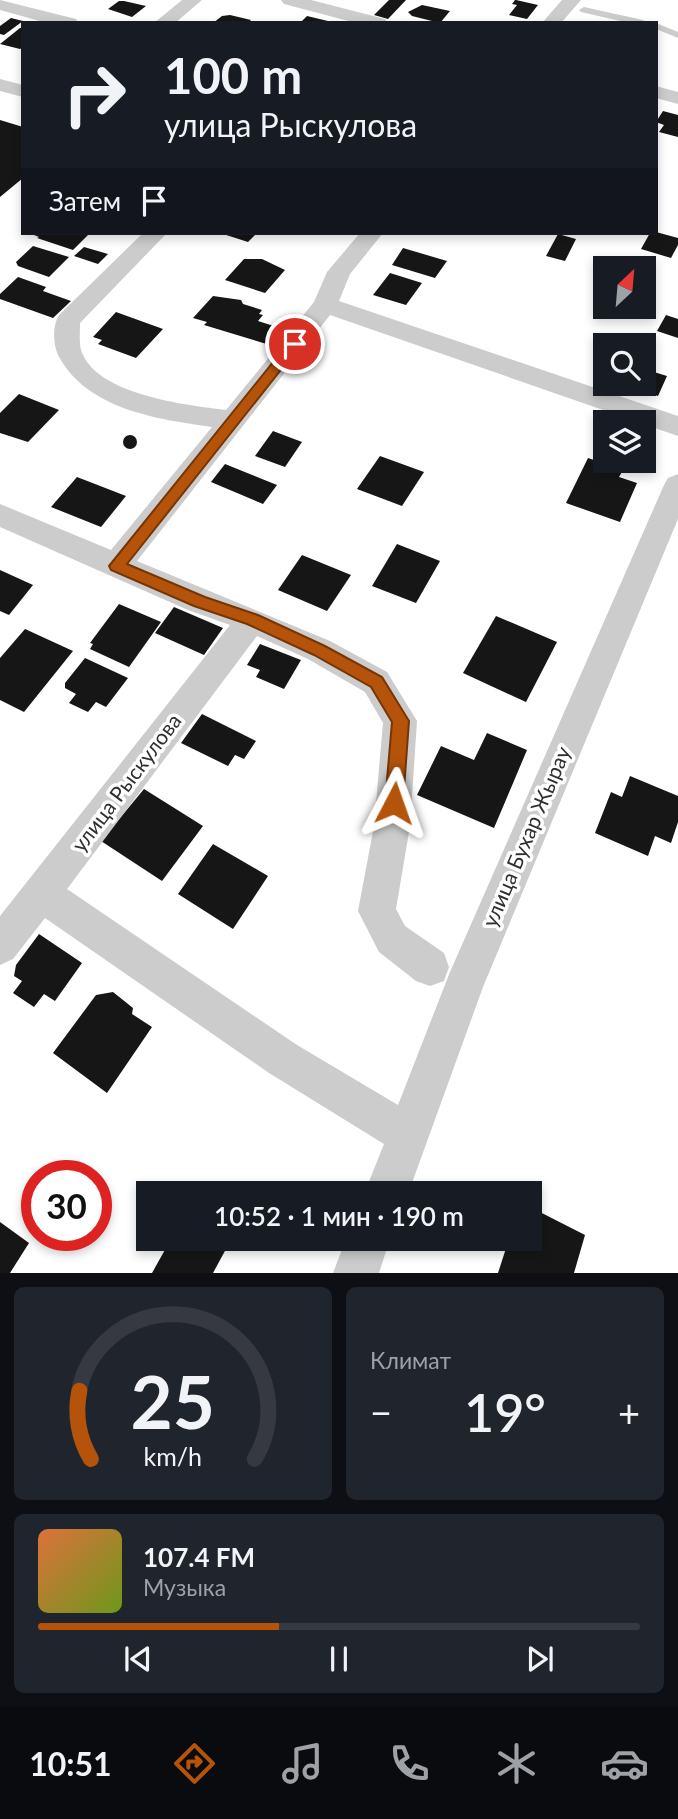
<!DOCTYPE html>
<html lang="ru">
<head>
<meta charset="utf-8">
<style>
	body { margin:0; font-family:Lato,sans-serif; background:#20242c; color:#f1f3f6; height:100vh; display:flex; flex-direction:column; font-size:26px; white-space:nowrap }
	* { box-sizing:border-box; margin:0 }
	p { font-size:23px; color:#9ea1a6 }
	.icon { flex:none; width:38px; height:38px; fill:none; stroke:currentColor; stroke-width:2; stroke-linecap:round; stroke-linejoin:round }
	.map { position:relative; height:1273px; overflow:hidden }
	.details { display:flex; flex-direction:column; gap:14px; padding:14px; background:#0d0f14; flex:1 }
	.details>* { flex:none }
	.guide { position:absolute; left:21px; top:21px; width:637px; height:214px; border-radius:0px; box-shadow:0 4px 10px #0003; background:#171b24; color:#f1f3f6; overflow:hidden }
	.needle { width:46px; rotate:26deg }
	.controls { position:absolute; left:593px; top:256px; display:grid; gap:14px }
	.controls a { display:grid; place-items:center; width:63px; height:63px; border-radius:0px; background:#171b24; box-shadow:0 4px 10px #0003; font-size:35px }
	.speed { position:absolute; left:21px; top:1160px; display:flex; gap:14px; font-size:35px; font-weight:700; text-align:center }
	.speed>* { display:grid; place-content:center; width:91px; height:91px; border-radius:50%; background:#171b24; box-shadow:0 4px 10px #0003; line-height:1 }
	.speed .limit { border:10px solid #d22; background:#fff; color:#111 }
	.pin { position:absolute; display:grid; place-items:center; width:60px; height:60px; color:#fff; margin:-30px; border:4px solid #fff; border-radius:50%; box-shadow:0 2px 7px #0007 }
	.me { position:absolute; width:77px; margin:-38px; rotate:4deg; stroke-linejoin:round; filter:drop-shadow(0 0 5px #0008) }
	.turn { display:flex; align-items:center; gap:24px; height:147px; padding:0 28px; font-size:32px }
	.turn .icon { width:91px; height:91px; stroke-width:2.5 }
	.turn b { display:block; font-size:49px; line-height:60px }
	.then { display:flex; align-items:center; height:66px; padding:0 28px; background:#0003; gap:14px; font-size:26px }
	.big { font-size:52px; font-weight:600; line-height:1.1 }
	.details .widget { flex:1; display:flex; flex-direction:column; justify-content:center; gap:10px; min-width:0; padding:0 24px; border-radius:10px; background:#20242c }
	.details .dial { align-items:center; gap:0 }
	.dial svg { height:182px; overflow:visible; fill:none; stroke:#363941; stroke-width:7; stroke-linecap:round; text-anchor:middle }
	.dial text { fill:#f1f3f6; stroke:none }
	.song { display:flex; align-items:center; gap:21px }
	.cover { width:84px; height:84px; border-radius:10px; background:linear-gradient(135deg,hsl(20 70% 55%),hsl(80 70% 35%)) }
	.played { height:7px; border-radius:4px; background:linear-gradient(90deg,#b45309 40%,#363941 40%) }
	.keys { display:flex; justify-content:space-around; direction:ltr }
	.heat { display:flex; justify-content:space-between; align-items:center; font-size:38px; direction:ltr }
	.details .tiles { flex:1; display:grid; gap:14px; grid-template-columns:1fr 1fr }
	.widget:last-child { grid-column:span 2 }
	.trip { position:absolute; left:136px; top:1181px; width:406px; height:70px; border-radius:0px; background:#171b24; box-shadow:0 4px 10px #0003; font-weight:600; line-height:70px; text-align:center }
	.tabs { display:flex; height:112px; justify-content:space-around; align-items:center; background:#090b0e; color:#9ea1a6 }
	.tabs .icon { width:49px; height:49px }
	.tabs .current { color:#b45309 }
	.tabs b { font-size:32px; color:#f1f3f6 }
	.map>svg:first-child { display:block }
	.building { fill:#161616 }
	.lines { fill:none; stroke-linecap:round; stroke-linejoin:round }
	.lane { fill:#ccc; fill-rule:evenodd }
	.street { fill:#ccc; fill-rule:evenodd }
	.route { fill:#b45309; stroke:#753606; stroke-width:2 }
	.labels { text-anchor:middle; stroke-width:7; stroke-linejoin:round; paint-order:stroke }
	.street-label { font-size:21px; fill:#2f2f2f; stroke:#fff }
</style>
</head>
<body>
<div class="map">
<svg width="678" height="1273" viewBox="0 0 678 1273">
	<rect width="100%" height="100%" fill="#fff"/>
	<g class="building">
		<polygon points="389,0 406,0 388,19 374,15"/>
		<polygon points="515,0 516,0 538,5 527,19 509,15 517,5 512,4"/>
		<polygon points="119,1 124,1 146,6 132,17 108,9"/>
		<polygon points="422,5 450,11 440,23 412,16 408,12"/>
		<polygon points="230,15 251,20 248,23 213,23 222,16"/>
		<polygon points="307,16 332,22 332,23 300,23"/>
		<polygon points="11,18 23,21 4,35 0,34 0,26"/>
		<polygon points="20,28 23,28 23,47 20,49 0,44"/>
		<polygon points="663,111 678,115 678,137 659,132 664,125 656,122"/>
		<polygon points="0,120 23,127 23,178 0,197"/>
		<polygon points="656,232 678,238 678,245 671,258 641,249 650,233"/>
		<polygon points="37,233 90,233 73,250 37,238 39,237 34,235"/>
		<polygon points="220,233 257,233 248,242"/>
		<polygon points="558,234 576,239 565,261 546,256"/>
		<polygon points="33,246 69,257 49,277 18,266 16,262"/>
		<polygon points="84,247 108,254 98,264 74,256"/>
		<polygon points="403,248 447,261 435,278 392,265"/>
		<polygon points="244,259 262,259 285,270 265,293 225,280"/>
		<polygon points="390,273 422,283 406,305 373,295"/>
		<polygon points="18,277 46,287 43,291 71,301 53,318 0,299 0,294"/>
		<polygon points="213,296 241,300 243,304 262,310 259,314 263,315 258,321 283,329 270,345 204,325 207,322 193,318"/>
		<polygon points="116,312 163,329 136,358 98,344 102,340 93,337"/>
		<polygon points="666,315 678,319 678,338 657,331"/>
		<polygon points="644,369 667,376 658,396 618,384 644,383"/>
		<polygon points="19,394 59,410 28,442 0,433 0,413"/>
		<polygon points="273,431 302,442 285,467 255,456"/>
		<circle cx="130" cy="442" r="7"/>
		<polygon points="380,456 424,472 402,506 357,489"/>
		<polygon points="588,458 623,470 619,477 637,483 620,522 566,503"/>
		<polygon points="225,464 277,485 263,504 211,482"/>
		<polygon points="77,477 126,496 101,527 51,507"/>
		<polygon points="397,544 440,561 416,603 372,586"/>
		<polygon points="302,555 351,575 327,611 278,590"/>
		<polygon points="0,570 33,585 9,615 0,611"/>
		<polygon points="119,604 161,622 129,667 90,649 93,644 90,643"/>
		<polygon points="174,607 223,628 204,655 155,633"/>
		<polygon points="496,616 557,642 526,702 463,673"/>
		<polygon points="25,629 73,651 24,712 0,700 0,658"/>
		<polygon points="260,644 301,660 284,689 256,677 260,670 247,665"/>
		<polygon points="85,658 128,678 106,707 96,702 88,712 69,703 76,694 65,688 65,683"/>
		<polygon points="202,714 256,741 244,759 235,755 228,766 181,743"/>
		<polygon points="487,733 527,750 494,828 417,795 441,746 474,760"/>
		<polygon points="630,776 678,796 678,822 671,843 655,836 648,856 595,833 611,792 622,797"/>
		<polygon points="144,789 203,826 162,881 101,841"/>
		<polygon points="213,844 268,876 233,929 178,894"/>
		<polygon points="39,934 82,963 55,1001 44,994 34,1007 13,993 22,981 14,976 16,965"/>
		<polygon points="113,992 133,1008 132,1014 152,1027 107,1093 53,1053 96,995"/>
		<polygon points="530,1207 585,1235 574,1273 498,1273 509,1239 530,1239"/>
		<polygon points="0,1222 29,1243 10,1273 0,1273"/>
		<polygon points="171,1239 213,1239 226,1249 213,1273 152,1273"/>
	</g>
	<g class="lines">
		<g class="lane">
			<polygon points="584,7 643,20 647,23 629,23 581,12 579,10"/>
			<polygon points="656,23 678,32 678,38 656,29"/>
		</g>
		<g class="street">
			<polygon points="0,0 76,19 78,23 47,23 0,10"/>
			<polygon points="182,0 202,0 175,23 154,23"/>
			<polygon points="281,0 311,0 385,19 387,23 356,23 284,4"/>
			<polygon points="562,0 581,0 561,23 542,23"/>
			<polygon points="0,79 23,85 23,97 0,91"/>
			<polygon points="656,86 678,92 678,104 656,98"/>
			<path d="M 143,233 L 167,233 L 80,323 C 80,332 79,342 81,350 C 95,395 187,405 226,410 L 314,302 L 327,272 L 360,233 L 383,233 L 350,274 L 339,301 L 678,416 L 678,436 L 330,315 L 137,561 L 330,641 L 387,672 L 417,721 L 410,826 L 396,909 L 405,926 L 444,953 L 449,967 L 444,981 L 430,986 L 416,981 L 379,952 L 358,911 L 374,826 L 383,723 L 365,692 L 308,659 L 257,636 L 67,889 L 297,1045 L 398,1105 L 450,972 L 664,485 L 668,478 L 678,474 L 678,519 L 483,987 L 408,1194 L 364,1194 L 384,1144 L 269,1073 L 45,918 L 13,959 L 0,965 L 0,916 L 230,625 L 188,610 L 0,527 L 0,504 L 111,550 L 212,427 C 157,419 89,410 59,357 C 53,346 52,326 59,315 Z"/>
			<polygon points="346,1239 390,1239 379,1273 333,1273"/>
		</g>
	</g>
	<polygon class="route" points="295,339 301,344 299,347 127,564 205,597 258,615 325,646 382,677 409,721 403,803 400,809 394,812 388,809 385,803 392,722 371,687 314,655 247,624 194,606 111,570 109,566 290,341"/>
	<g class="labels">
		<g class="street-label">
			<text transform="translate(127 783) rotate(-53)" y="7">улица Рыскулова</text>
			<text transform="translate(527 837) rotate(-67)" y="7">улица Бухар Жырау</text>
		</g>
	</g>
</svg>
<div class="controls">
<a><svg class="needle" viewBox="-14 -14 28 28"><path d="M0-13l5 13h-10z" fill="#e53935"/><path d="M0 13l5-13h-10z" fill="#9ea1a6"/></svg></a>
<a><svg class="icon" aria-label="search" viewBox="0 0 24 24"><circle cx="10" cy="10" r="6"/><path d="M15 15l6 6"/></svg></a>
<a><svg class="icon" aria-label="layers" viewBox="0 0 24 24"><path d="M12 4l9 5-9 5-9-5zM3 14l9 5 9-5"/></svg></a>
</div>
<div class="speed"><div class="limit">30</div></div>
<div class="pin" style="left:295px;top:344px;background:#d93025"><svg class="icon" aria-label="arrive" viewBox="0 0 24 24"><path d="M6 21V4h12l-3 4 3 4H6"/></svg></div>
<svg class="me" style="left:394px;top:803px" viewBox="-20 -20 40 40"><path d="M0-17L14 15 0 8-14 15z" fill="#b45309" stroke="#fff" stroke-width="4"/></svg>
<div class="trip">10:52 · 1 мин · 190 m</div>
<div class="guide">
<div class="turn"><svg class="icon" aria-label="right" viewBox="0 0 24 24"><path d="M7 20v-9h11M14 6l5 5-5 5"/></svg><div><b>100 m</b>улица Рыскулова</div></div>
<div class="then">Затем<svg class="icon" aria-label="arrive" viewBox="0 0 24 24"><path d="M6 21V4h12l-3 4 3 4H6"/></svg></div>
</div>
</div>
<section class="details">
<div class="tiles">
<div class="widget dial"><svg viewBox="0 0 100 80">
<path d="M14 69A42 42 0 1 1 86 69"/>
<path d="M14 69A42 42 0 0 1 9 39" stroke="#b45309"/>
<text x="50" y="56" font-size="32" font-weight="700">25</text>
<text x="50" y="72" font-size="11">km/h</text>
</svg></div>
<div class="widget"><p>Климат</p>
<div class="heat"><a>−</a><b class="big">19°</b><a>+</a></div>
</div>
<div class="widget">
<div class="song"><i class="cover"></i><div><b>107.4 FM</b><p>Музыка</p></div></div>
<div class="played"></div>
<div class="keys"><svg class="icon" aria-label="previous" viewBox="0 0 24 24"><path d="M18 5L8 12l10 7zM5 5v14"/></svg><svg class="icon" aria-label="pause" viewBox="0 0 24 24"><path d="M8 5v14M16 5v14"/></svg><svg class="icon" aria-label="next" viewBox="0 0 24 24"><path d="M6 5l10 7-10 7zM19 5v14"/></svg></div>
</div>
</div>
</section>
<nav class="tabs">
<b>10:51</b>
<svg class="icon current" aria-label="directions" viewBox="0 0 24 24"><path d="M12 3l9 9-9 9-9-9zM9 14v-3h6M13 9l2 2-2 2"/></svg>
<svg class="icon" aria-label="music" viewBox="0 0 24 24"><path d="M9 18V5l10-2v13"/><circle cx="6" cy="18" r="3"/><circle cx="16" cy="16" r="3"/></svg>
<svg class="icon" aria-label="phone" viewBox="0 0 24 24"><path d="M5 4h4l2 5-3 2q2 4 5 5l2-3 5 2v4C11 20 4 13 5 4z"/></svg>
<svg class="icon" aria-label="climate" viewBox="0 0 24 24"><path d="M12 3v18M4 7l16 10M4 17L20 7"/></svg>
<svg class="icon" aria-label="car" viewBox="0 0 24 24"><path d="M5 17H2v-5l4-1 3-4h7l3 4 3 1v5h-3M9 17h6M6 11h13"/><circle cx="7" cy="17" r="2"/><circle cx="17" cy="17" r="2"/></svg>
</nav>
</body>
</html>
